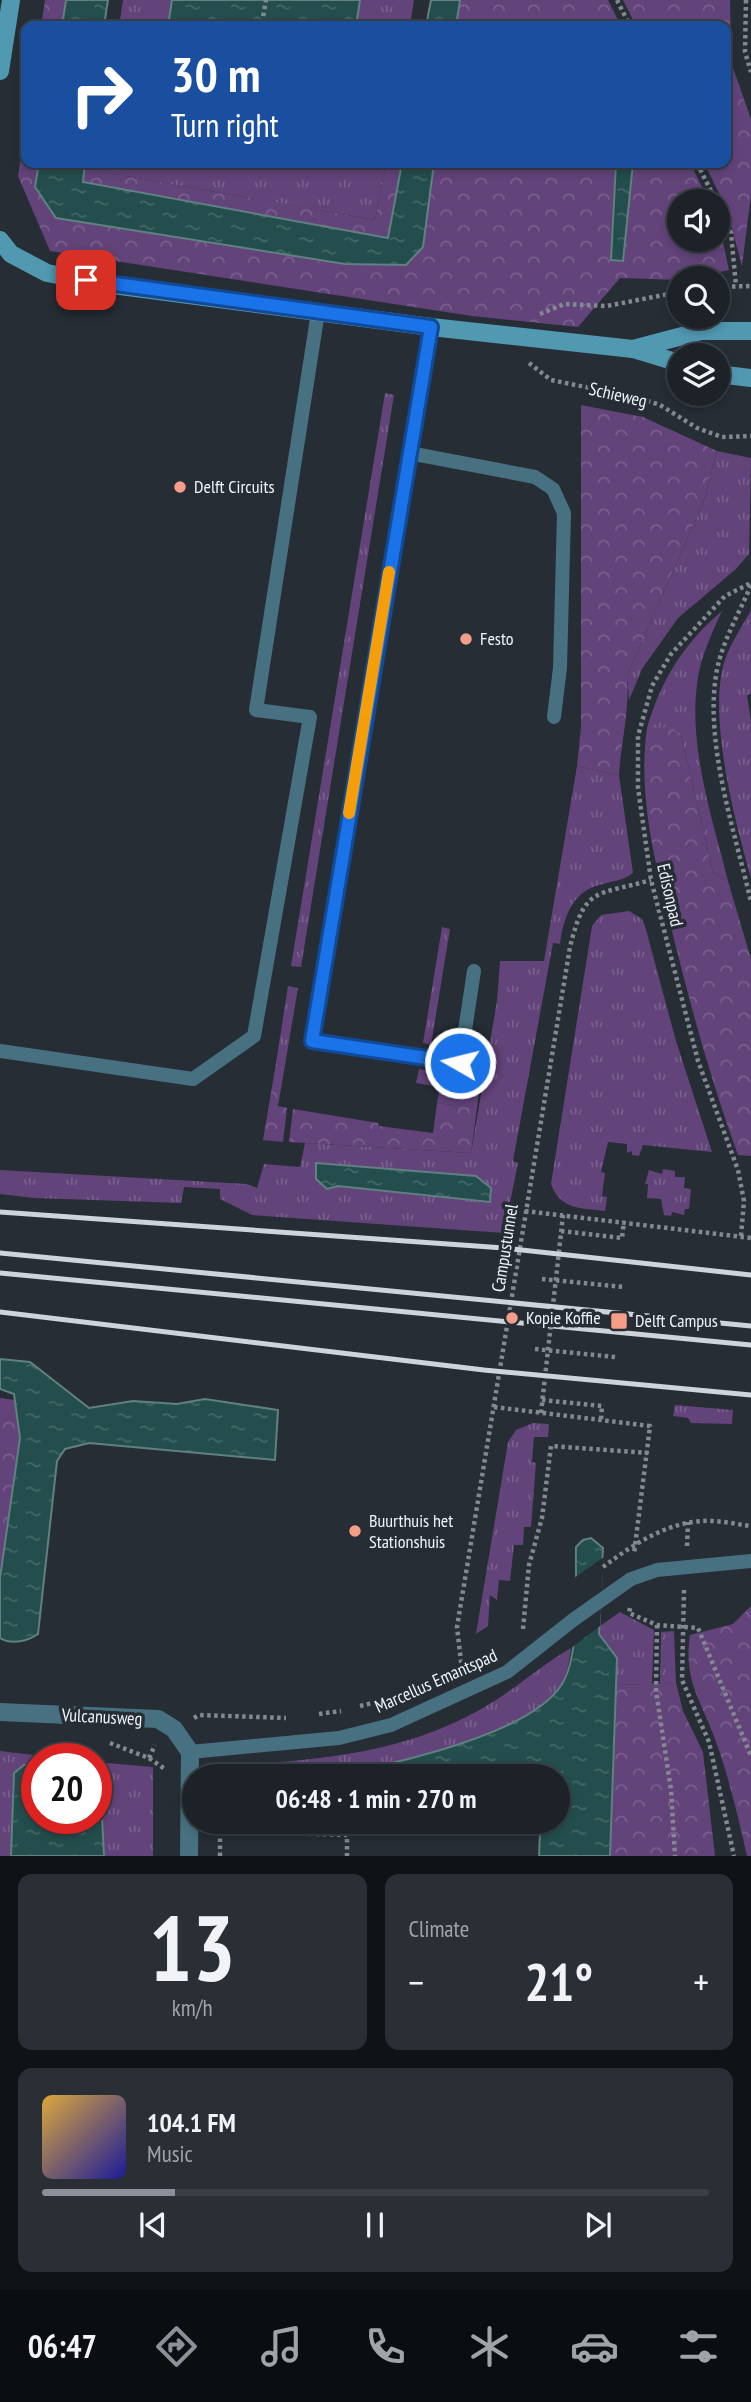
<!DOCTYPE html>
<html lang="en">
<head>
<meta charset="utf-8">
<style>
	body { margin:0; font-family:"PT Sans Narrow",sans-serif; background:#292f34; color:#f1f3f6; height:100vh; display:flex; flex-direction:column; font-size:26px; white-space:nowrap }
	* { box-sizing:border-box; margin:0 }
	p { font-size:23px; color:#a0a4a8 }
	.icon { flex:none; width:38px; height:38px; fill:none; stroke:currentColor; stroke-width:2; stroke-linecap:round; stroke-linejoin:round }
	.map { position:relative; height:1856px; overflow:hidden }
	.details { display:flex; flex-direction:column; gap:18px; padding:18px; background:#0f1316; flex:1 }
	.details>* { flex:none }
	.hud { position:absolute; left:21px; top:21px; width:710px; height:147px; border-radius:14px; box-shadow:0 4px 10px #0003,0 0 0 2px #3a3f45; background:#1a4fa0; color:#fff; overflow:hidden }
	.tools { position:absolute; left:667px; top:189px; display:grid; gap:14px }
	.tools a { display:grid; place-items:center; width:63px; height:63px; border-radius:50%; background:#1c2228; box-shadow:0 4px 10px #0003,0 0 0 2px #3a3f45; font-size:35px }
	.speed { position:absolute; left:21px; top:1743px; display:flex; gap:14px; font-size:35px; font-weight:700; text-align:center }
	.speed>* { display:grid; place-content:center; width:91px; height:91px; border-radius:50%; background:#1c2228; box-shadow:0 4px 10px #0003,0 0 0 2px #3a3f45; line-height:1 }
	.speed .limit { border:10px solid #d22; background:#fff; color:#111 }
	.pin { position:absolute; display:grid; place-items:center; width:60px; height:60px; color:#fff; margin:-30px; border-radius:14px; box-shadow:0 4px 10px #0006 }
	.me { position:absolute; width:77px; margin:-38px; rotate:278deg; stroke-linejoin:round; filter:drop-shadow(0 0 5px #0008) }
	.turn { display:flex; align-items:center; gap:24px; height:147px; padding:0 35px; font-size:32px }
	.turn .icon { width:91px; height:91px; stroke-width:2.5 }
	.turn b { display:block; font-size:49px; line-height:60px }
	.big { font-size:52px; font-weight:700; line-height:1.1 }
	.details .widget { flex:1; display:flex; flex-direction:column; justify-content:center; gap:10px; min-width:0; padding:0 24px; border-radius:14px; background:#292f34 }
	.details .dial { align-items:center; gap:0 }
	.dial b { font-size:91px; line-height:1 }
	.song { display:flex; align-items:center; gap:21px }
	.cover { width:84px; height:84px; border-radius:10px; background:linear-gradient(135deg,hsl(40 70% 55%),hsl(240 70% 35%)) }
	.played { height:7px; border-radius:4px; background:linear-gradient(90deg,#8c9099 20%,#3a3f45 20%) }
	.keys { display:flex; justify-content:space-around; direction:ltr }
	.heat { display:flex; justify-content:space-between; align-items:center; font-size:38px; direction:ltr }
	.details .tiles { flex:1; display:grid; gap:18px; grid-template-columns:1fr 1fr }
	.widget:last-child { grid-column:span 2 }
	.trip { position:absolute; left:182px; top:1764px; width:388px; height:70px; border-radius:35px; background:#1c2228; box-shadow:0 4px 10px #0003,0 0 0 2px #3a3f45; font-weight:700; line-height:70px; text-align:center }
	.dock { display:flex; height:112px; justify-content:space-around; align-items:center; background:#0b0e10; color:#a0a4a8 }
	.dock .icon { width:49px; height:49px }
	.dock .current { color:#8c9099 }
	.dock b { font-size:32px; color:#f1f3f6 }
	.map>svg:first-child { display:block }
	.grass { fill:url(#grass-tufts); fill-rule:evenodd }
	.forest { fill:url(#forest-crowns) }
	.water { fill:url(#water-ripples); stroke:#608081; stroke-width:2 }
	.pier { fill:#262d35 }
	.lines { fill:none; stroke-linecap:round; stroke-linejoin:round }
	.path { stroke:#838990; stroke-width:4.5; stroke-dasharray:3.5 3.5; stroke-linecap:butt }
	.lane { stroke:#477181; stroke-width:14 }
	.street { stroke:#477181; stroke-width:18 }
	.secondary { stroke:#5198b1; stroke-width:18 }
	.rail { stroke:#cfd4db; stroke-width:5 }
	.route-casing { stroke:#114b97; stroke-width:18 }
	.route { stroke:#1a73e8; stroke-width:12 }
	.slow { stroke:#f59e0b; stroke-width:12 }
	.poi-dot { fill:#f49e89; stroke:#262d35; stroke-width:2.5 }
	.labels { text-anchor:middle; stroke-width:7; stroke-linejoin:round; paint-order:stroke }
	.street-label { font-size:18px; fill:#f0f5fb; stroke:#262d35 }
	.poi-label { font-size:18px; fill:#f0f5fb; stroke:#262d35; text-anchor:start }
</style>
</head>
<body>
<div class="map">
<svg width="751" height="1856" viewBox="0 0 751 1856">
	<defs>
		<pattern id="grass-tufts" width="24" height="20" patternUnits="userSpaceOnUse" patternTransform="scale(1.75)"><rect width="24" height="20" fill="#62437a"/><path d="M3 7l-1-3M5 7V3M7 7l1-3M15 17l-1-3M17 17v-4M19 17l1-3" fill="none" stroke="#795f8e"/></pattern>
		<pattern id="forest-crowns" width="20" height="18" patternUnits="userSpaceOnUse" patternTransform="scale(1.75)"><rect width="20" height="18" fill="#62437a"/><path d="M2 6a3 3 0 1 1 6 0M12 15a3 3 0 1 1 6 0" fill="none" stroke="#795f8e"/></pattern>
		<pattern id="water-ripples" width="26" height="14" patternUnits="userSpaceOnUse" patternTransform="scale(1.75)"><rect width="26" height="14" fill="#234e4d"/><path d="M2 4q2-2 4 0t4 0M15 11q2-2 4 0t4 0" fill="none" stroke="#436868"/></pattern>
	</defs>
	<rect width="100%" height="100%" fill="#262d35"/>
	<g class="grass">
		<polygon points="123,0 172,0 168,26 119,26"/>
		<polygon points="360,0 414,0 410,26 356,26"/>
		<polygon points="98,163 386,163 375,220 97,171"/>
		<polygon points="385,393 394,395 301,967 291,966"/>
		<polygon points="717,451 751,458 749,554 736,569 678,618 642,669 629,700 627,676 703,503"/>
		<path d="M 751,610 L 751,694 L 747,695 L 751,721 L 751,878 C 735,821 708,720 724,663 C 729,645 742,627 751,610 Z"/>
		<path d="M 722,611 C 712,633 702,654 698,677 C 687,744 712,816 728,881 L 713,872 L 681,735 L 647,728 C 661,680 684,643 722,611 Z"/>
		<path d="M 577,766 L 619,775 L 633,873 C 621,882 610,881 596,886 C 571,894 563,920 560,944 L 553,943 L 513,1161 L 518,1163 L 504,1233 L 252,1215 L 220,1199 L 220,1189 L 184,1187 L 181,1203 L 34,1198 L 0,1194 L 0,1170 L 247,1184 L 257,1188 L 264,1164 L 300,1167 L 305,1143 L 471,1153 L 497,1001 L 500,961 L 544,961 ZM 316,1163 L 491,1188 L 490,1202 L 338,1186 L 327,1189 Z"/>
		<path d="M 629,911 L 642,919 L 645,926 L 676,1041 L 712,1152 L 643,1145 L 639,1156 L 632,1155 L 632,1151 L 627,1153 L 627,1144 L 608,1142 L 601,1172 L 605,1173 L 602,1196 L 607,1197 L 605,1211 C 582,1208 560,1210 551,1184 L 592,926 L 601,915 Z"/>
		<polygon points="442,927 450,929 431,1045 423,1043"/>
		<polygon points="288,986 298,988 285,1065 276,1063"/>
		<polygon points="419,1069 425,1070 425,1075 480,1084 477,1108 437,1103 440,1087 416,1083"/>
		<polygon points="663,1169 675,1171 675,1177 685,1177 684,1188 691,1189 689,1209 685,1209 684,1215 672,1212 671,1216 664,1215 661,1199 647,1198 648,1184 645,1184 649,1170 662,1174"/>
		<polygon points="675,1405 733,1410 732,1424 691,1423 688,1418 673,1416"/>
		<polygon points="533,1423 549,1424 548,1437 534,1437 532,1462 536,1463 531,1527 524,1527 523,1545 514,1545 510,1581 499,1580 497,1600 490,1595 488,1626 476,1634 508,1442 516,1430"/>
		<polygon points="620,1612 654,1630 652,1684 616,1685 617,1658 599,1634 600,1626"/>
		<polygon points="674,1631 676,1683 660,1684 661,1632"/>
		<path d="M 571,1648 C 569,1667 564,1687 549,1700 C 503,1739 393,1768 334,1776 C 299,1780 261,1776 227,1776 L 227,1766 C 324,1759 411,1754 496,1700 C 522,1683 545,1663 571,1648 Z"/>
		<polygon points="0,1751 67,1759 37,1759 37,1765 24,1765 14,1773 11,1856 0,1856"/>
		<polygon points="96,1762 153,1767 153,1856 104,1856 100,1776 96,1772"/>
	</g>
	<g class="forest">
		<polygon points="45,0 66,0 62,26 41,26"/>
		<polygon points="460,0 608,0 621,26 456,26"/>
		<polygon points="623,0 730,0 731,62 751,119 751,195 742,266 726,207 704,163 726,163 726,26 636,26"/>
		<polygon points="26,121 26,163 39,163 35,187 423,247 434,163 615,163 611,259 623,261 633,163 690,163 709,201 679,201 679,240 718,240 718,219 729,270 679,280 620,278 578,327 472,316 50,251 18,176"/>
		<polygon points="85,163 98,163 98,171 375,220 386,163 402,163 388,238 83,182"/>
		<path d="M 581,405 L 643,417 L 717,451 L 703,503 L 627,676 C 630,709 621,742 619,775 L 577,766 L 581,727 Z"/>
		<path d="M 671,727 L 681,735 L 713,872 L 728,881 L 751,959 L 751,1156 L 738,1155 C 712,1084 692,1012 674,939 C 657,869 637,799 647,728 Z"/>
		<polygon points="276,1063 285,1065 278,1106 287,1108 283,1142 263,1140"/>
		<polygon points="437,1103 477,1108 471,1153 289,1142 293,1109 378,1123 379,1126 433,1133"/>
		<polygon points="0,1398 15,1400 20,1438 0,1578"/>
		<path d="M 751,1606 L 751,1856 L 747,1856 C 738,1817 729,1777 715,1739 C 701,1700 683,1680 690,1635 L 733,1624 Z"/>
		<polygon points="676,1683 683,1711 703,1752 715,1856 610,1856 616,1685"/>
	</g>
	<g class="water">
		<polygon points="66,0 108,0 104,26 62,26"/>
		<polygon points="172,0 360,0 356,26 271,26 254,21 253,26 168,26"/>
		<polygon points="431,0 460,0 456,26 426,26"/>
		<polygon points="39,163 85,163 83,182 388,238 402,163 434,163 423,247 406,265 345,264 56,218 35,187"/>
		<polygon points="616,163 633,163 623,261 611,260"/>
		<polygon points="316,1163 476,1176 491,1188 490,1202 338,1186 327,1189 316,1179"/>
		<path d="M 0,1359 L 30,1362 L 89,1408 L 133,1401 L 177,1404 L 205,1399 L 278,1410 L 275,1460 L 89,1443 L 65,1449 L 57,1461 L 38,1634 C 28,1641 12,1645 0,1638 L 0,1578 L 20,1438 L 14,1394 L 0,1389 Z"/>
		<path d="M 591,1538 L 603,1548 L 599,1634 L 617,1658 L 610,1856 L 539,1856 L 540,1834 L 530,1822 L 558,1822 L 558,1776 L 332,1776 C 388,1765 531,1735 562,1684 C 581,1653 575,1584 576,1547 L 583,1540 Z"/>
		<polygon points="24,1765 37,1765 37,1818 96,1818 96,1772 100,1776 104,1856 11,1856 14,1773"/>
	</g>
	<polygon class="pier" points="604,1557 600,1626 571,1648 574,1578"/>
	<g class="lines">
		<g class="path">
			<polyline points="617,0 630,26"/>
			<polyline points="746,0 745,52 751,72"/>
			<polyline points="262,23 266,0"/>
			<polyline points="697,163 716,201"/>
			<polyline points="718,205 731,233 736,286"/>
			<polyline points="718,287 751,286"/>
			<polyline points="540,314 564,304 607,306 679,292"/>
			<polyline points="529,363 551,380 639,398 660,405 697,428 722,437 751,436"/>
			<path d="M 751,585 C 739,614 721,643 716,675 C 705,746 735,832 751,902"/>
			<polyline points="525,1211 751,1238"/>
			<polyline points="561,1231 622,1238 624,1221"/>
			<polyline points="741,1236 744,1201 738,1170 698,1061 651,880 638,788 638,736 652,686 671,654 725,596 751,583"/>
			<polyline points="542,1279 624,1287"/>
			<polyline points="535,1349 615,1357"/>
			<polyline points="542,1400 602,1406 601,1420"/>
			<polyline points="494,1407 650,1426 634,1554"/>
			<polyline points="541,1413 563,1215"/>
			<polyline points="687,1546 688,1522"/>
			<path d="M 603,1567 C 631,1546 665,1523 702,1521 C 718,1520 735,1524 751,1526"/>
			<polyline points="684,1590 682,1680 709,1742 734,1856"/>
			<polyline points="630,1608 629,1613 657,1625 698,1628 751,1756"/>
			<polyline points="657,1625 656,1691 671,1790 675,1856"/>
			<polyline points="523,1629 529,1565 542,1518 551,1446 648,1453"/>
			<path d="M 462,1670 L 457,1627 L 570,947 C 585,886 595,896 651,880"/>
			<polyline points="360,1706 389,1699"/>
			<polyline points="319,1714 341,1711"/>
			<polyline points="194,1718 199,1715 286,1718"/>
			<polyline points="110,1743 149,1758 165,1769"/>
			<polyline points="149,1758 155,1745"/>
			<polyline points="220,1822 220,1831 347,1835 347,1856"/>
			<polyline points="220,1856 220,1831"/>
		</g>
		<g class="lane">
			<polyline points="431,327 312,1041 460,1063 474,971"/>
			<polyline points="409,453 535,477 553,489 564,513 560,668 554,717"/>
			<polyline points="0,1051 193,1079 254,1036 310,717 256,710 318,312"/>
			<polyline points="190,1752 339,1738 391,1725 507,1672 573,1620 631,1579 657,1570 751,1561"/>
		</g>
		<polyline class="street" points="0,1712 158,1719 174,1729 190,1752 189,1856"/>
		<g class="secondary">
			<polyline points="0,71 11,0"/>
			<polyline points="0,240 11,254 47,273 105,284 431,327 633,349 679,363"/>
			<polyline points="633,349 701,331 751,331"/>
			<polyline points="718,374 751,378"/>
		</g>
		<g class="rail">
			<polyline points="0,1212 504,1248 751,1275"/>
			<polyline points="0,1253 751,1326"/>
			<polyline points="0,1273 751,1345"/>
			<polyline points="0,1312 484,1370 751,1395"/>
		</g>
	</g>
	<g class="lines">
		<defs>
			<polyline id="route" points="86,280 431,327 312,1041 460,1063"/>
		</defs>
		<use href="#route" class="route-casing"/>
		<use href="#route" class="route"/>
		<polyline class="slow" points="349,813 389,572"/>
	</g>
	<g class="poi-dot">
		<circle cx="180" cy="487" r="7"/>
		<circle cx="466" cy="639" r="7"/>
		<circle cx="512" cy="1318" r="7"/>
		<rect x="610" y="1312" width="18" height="18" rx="3.5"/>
		<circle cx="355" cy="1531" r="7"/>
	</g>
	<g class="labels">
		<g class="street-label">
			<text transform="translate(618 395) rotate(13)" y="6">Schieweg</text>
			<text transform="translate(670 895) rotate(77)" y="6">Edisonpad</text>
			<text transform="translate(505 1248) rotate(-81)" y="6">Campustunnel</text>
			<text transform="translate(436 1681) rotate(-24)" y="6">Marcellus Emantspad</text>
			<text transform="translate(102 1717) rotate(3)" y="6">Vulcanusweg</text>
		</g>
		<g class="poi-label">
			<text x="194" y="493">Delft Circuits</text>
			<text x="480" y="645">Festo</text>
			<text x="526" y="1324">Kopie Koffie</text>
			<text x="635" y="1327">Delft Campus</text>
			<text x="369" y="1527">Buurthuis het<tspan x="369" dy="21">Stationshuis</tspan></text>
		</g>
	</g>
</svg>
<div class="tools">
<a><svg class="icon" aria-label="sound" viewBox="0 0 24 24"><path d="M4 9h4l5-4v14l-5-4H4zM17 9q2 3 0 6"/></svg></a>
<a><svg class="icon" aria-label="search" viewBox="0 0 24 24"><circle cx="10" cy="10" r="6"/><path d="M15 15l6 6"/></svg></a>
<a><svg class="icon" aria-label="layers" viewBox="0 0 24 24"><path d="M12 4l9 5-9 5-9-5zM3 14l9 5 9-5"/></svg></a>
</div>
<div class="speed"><div class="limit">20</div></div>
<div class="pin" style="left:86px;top:280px;background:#d93025"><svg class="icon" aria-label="arrive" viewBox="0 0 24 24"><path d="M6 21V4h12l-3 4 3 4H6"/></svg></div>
<svg class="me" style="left:460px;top:1063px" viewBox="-20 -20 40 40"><circle r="17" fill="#1a73e8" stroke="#fff" stroke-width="3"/><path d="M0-11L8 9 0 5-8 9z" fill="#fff"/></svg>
<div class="trip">06:48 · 1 min · 270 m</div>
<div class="hud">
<div class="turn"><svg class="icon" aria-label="right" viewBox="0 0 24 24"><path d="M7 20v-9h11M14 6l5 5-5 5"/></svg><div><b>30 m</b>Turn right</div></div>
</div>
</div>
<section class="details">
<div class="tiles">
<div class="widget dial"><b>13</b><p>km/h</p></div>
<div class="widget"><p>Climate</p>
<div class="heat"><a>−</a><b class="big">21°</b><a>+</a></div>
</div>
<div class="widget">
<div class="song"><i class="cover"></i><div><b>104.1 FM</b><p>Music</p></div></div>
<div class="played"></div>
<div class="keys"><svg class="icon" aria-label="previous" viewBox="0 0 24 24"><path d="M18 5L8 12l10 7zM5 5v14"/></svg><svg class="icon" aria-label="pause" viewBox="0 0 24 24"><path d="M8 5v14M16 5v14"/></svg><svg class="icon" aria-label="next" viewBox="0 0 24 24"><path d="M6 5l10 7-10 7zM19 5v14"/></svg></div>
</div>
</div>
</section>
<nav class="dock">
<b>06:47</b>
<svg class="icon current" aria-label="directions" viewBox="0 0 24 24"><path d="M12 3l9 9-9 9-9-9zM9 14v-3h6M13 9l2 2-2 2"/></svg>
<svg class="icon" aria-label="music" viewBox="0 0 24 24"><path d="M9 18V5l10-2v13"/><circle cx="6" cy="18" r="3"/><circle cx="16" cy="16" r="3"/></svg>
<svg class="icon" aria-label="phone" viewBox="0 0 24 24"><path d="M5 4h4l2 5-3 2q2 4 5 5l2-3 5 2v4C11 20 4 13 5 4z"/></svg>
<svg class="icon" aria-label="climate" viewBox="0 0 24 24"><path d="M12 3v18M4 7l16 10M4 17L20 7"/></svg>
<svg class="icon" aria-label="car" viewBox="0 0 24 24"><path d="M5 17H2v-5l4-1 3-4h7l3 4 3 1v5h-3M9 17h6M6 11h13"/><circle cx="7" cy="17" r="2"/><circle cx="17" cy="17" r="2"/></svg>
<svg class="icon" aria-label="filters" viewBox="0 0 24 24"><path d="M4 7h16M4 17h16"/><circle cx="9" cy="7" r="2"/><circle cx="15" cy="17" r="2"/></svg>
</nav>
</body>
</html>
